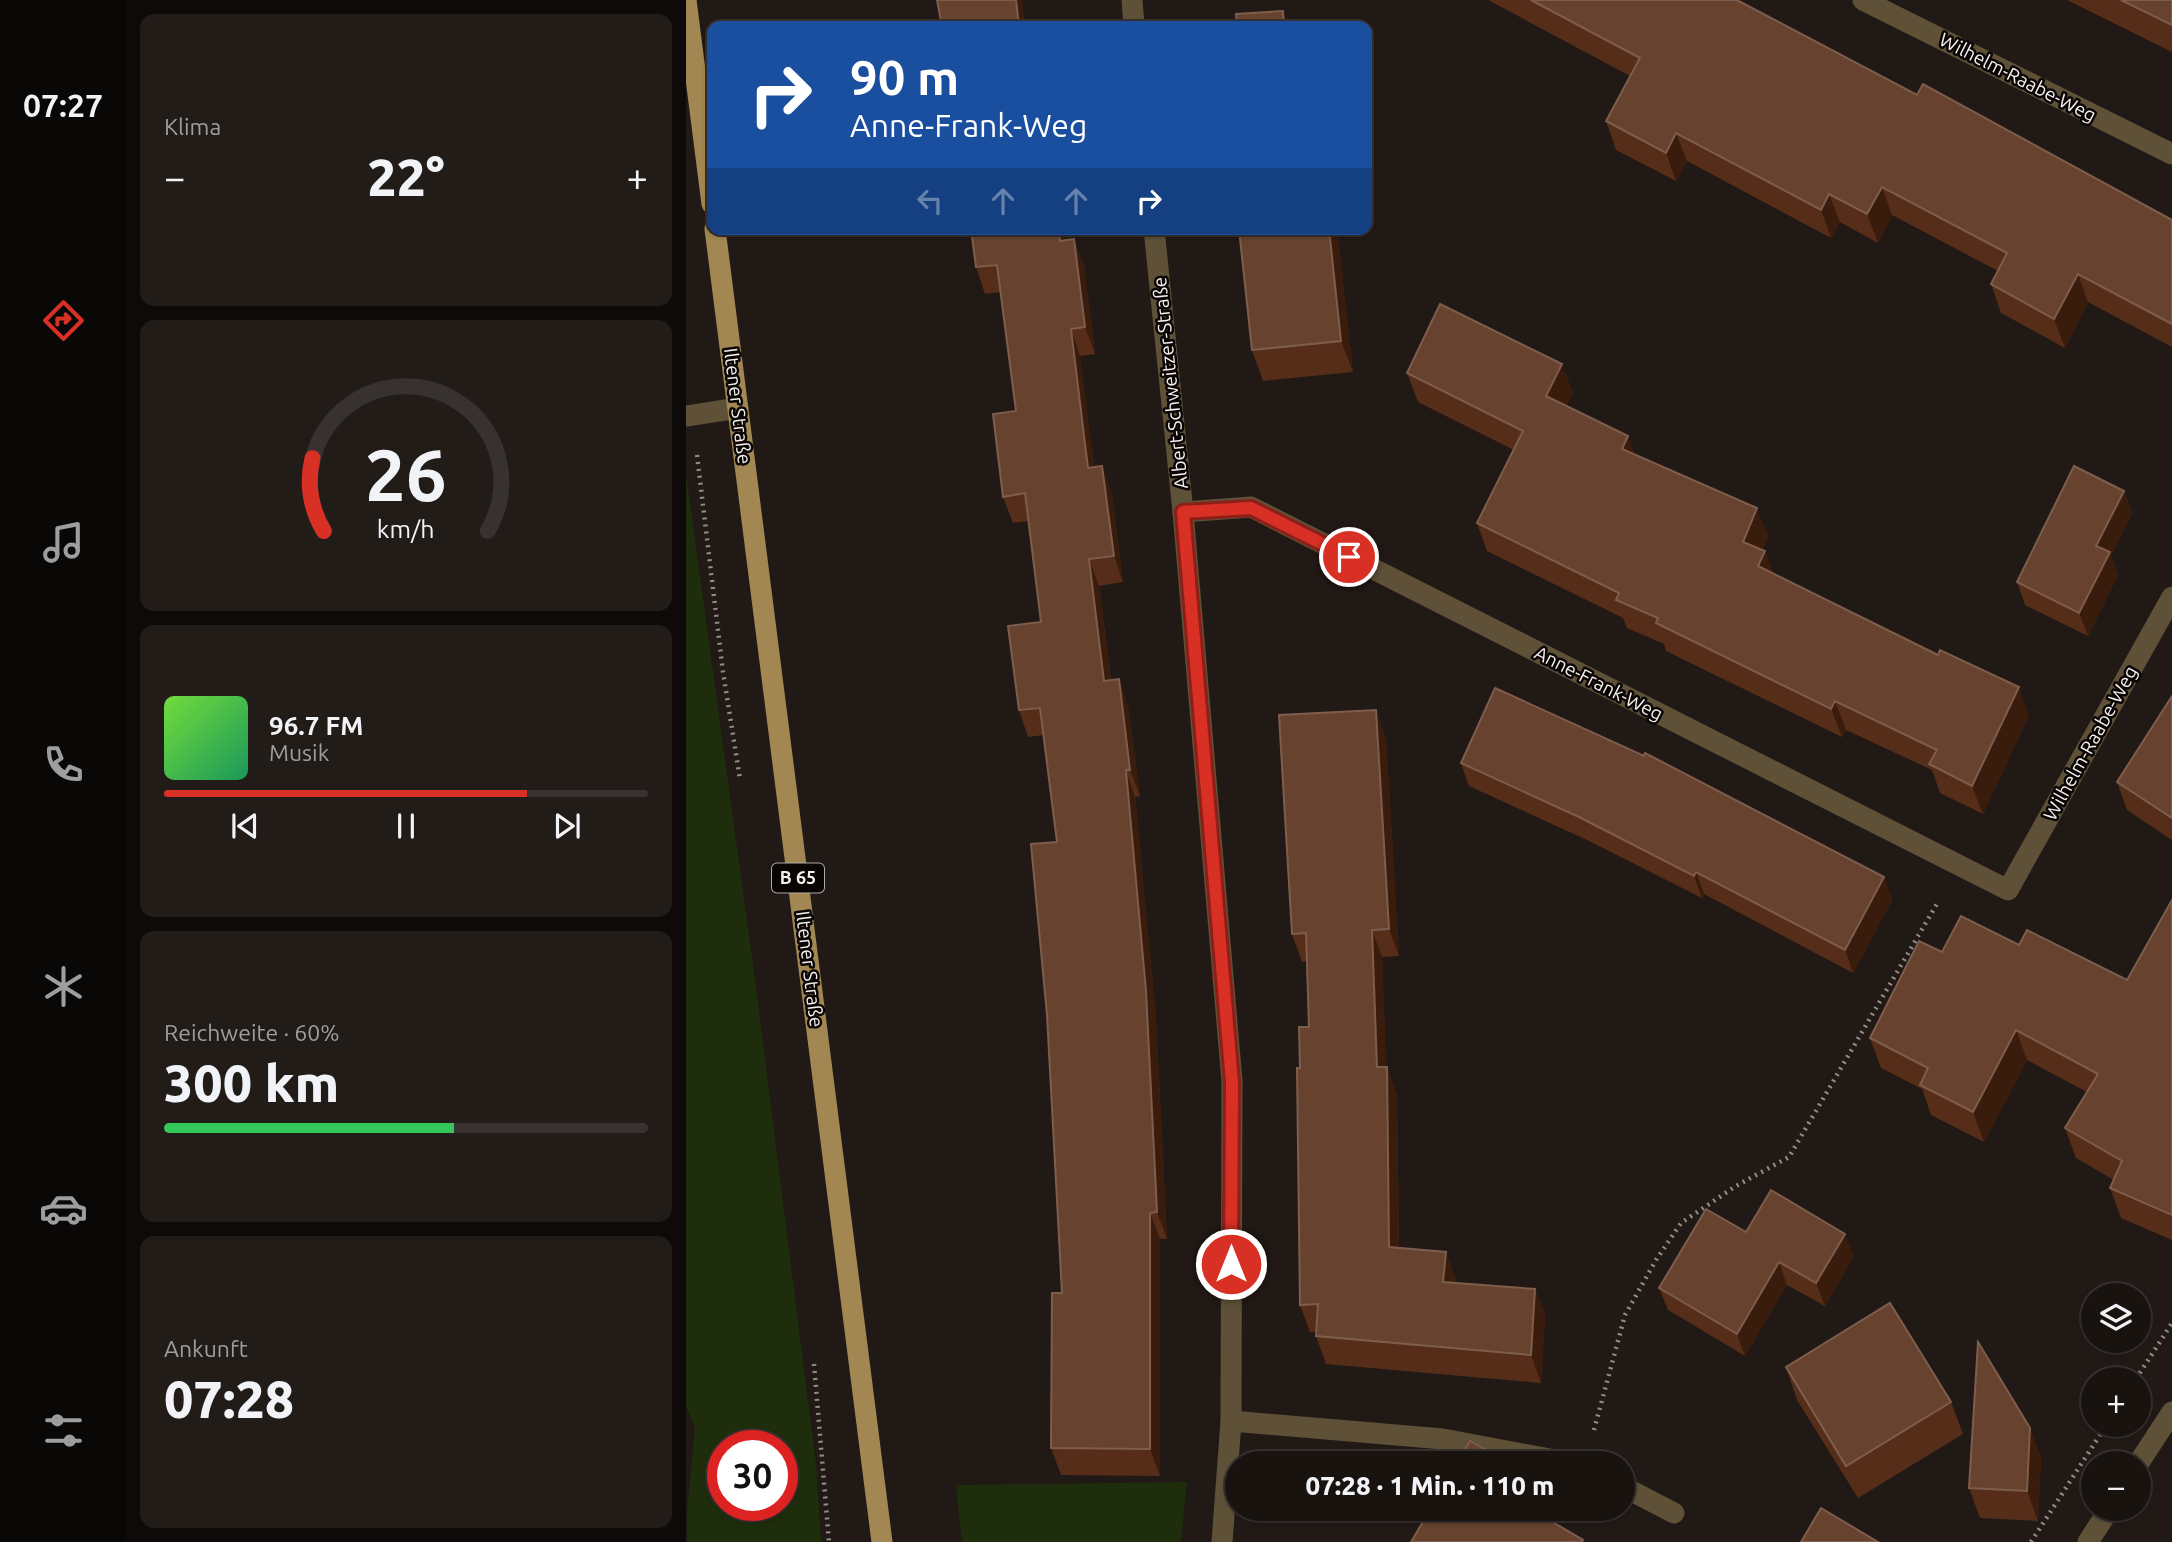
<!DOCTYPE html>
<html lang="de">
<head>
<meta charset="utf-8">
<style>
	body { margin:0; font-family:Ubuntu,sans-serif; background:#221c19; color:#f1f3f6; height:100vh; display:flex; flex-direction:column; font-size:26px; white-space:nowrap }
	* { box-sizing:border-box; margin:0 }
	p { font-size:23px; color:#9f9e9f }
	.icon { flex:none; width:38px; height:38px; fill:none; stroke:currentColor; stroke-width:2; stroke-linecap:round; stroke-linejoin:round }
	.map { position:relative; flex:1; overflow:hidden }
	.side { display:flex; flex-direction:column; gap:14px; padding:14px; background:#0e0a09; width:560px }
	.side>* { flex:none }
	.guide { position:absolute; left:21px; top:21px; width:665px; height:214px; border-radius:14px; box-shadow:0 2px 5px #0004,0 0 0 2px #373230; background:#1a4fa0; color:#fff; overflow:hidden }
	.tools { position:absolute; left:1395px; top:1283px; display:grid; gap:14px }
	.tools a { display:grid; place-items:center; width:70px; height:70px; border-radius:50%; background:#191310; box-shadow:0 2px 5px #0004,0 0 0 2px #373230; font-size:35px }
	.speed { position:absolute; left:21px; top:1430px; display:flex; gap:14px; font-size:35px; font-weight:700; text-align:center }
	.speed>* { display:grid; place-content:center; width:91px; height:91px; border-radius:50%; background:#191310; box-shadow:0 2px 5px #0004,0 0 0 2px #373230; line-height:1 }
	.speed .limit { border:10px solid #d22; background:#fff; color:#111 }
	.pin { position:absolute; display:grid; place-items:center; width:60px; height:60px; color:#fff; margin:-30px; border:4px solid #fff; border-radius:50%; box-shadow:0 2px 7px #0007 }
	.me { position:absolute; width:77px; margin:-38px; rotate:0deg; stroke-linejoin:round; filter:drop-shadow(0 0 5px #0008) }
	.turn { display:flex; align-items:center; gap:24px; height:147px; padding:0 28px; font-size:32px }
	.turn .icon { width:91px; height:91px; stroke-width:2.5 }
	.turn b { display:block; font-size:49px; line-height:60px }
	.lanes { display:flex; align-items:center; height:66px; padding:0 28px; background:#0003; justify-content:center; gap:35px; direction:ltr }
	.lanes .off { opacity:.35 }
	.big { font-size:52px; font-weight:800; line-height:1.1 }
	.side .widget { flex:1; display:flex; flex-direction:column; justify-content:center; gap:10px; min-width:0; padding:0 24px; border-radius:14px; background:#221c19 }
	.side .dial { align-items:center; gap:0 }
	.dial svg { height:182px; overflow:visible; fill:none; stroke:#373230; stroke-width:7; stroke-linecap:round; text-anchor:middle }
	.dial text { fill:#f1f3f6; stroke:none }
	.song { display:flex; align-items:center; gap:21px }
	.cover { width:84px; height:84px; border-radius:10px; background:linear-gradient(135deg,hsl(100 70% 55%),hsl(150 70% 35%)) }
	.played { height:7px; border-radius:4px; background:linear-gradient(90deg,#d93025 75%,#373230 75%) }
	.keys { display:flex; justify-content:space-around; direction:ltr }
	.heat { display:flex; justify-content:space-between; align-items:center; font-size:38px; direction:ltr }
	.charge { height:10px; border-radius:5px; background:linear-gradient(90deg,#34c759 60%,#373230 0) }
	.trip { position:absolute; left:539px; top:1451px; width:410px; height:70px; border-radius:35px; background:#191310; box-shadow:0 2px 5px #0004,0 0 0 2px #373230; font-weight:800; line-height:70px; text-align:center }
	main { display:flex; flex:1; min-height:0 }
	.tab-bar { display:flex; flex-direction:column; width:126px; justify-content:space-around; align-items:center; background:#0a0806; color:#9f9e9f }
	.tab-bar .icon { width:49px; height:49px }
	.tab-bar .active { color:#d93025 }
	.tab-bar b { font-size:32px; color:#f1f3f6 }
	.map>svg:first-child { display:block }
	.green { fill:#1e2e0c; fill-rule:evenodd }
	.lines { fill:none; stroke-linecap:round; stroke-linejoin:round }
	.path { stroke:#938c88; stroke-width:4.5; stroke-dasharray:2 5; stroke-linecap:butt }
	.minor { stroke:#5e5138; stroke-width:21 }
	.major { stroke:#a28752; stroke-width:21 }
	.wall { fill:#562d18 }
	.shaded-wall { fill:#3a1c0d }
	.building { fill:#67422f; stroke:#7e5d4d; stroke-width:2 }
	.route-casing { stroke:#8d1f18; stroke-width:18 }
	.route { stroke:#d93025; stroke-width:12 }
	.labels { text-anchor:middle; stroke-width:5; stroke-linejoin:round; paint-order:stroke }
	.shield { fill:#080504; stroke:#afaaa7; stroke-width:2 }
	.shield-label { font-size:18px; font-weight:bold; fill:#f6f0ed }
	.street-label { font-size:19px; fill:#f6f0ed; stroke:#080504 }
</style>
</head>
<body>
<main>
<nav class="tab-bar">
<b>07:27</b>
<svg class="icon active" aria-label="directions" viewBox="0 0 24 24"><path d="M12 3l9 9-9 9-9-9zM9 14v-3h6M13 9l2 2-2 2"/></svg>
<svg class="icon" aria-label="music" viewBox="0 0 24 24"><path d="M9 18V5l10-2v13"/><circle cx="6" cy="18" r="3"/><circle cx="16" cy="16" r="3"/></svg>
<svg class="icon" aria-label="phone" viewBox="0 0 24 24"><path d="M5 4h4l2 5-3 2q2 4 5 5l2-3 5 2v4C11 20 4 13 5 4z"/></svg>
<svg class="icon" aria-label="climate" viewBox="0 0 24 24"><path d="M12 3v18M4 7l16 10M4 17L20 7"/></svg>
<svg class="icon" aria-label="car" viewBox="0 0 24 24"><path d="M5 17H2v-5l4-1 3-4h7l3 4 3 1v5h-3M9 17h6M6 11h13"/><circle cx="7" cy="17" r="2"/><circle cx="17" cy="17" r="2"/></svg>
<svg class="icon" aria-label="filters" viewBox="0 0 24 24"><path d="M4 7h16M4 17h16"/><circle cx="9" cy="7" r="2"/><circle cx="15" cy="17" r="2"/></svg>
</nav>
<section class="side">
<div class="widget"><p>Klima</p>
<div class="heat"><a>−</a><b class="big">22°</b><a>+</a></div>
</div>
<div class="widget dial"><svg viewBox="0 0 100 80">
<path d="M14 69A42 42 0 1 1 86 69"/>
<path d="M14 69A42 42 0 0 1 9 37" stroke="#d93025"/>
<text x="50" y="56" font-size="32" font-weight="700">26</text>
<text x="50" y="72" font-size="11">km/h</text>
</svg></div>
<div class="widget">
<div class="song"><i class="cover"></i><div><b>96.7 FM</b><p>Musik</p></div></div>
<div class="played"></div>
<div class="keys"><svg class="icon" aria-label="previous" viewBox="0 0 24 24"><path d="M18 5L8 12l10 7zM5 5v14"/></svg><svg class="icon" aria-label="pause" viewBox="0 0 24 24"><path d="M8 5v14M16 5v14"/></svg><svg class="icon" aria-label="next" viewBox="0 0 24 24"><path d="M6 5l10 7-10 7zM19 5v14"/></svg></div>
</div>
<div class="widget"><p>Reichweite · 60%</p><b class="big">300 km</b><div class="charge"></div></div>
<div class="widget"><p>Ankunft</p><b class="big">07:28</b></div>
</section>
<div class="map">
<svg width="1486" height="1542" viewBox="0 0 1486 1542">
	<rect width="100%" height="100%" fill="#211915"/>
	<g class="green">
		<path d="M 0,474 L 70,987 L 130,1464 L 135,1542 L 1,1542 L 1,1512 L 9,1428 L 0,1406 ZM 37,1446 L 96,1446 L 96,1505 L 37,1505 Z"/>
		<polygon points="501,1482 495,1542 276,1542 270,1485"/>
	</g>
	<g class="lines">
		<g class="path">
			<polyline points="11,455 37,672 54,779"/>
			<polyline points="128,1364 143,1542"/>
			<polyline points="1450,1379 1486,1323"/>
			<polyline points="908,1430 939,1315 970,1260 995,1223 1050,1186 1103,1157 1252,902"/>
			<polyline points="1345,1542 1421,1424"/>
		</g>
		<g class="minor">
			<polyline points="446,0 448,26"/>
			<polyline points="1177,0 1486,154"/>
			<polyline points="468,229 497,512 546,1081 545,1421 536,1542"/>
			<polyline points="0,416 52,408"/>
			<polyline points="497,512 565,507 1322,890 1486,597"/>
			<polyline points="545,1421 757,1439 885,1463"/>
			<polyline points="1452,1464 1486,1412"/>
			<polyline points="936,1486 988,1513"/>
			<polyline points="1402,1542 1424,1508"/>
		</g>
		<g class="major">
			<polyline points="0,0 26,204"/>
			<polyline points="29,229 196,1542"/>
		</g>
	</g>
	<g class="wall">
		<polygon points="802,0 1051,0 1231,95 1486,220 1486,347 1402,302 1379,348 1315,313 1305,284 1312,271 1206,215 1192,243 1154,222 1145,238 1001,161 990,181 930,150 920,121 944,76"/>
		<polygon points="1381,0 1486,0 1486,52"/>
		<polygon points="285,229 379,229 380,240 398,266 409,354 394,356 408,467 426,493 437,582 413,586 425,680 442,706 454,796 449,797 470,1018 481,1239 474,1239 474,1476 375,1475 365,1448 376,1293 371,842 358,735 342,737 333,710 355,622 342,521 327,523 317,497 330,411 314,292 299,294 290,267"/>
		<polygon points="651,229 667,372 577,381 566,350"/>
		<polygon points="721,373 887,392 880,406 949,455 1082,536 1076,550 1079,551 1087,573 1343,715 1297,814 1254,793 1246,770 1160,730 1156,737 980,651 978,644 941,628 937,618 801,551 791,523 828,450 732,402"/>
		<polygon points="1438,491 1446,513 1425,555 1432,575 1402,636 1339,605 1331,582"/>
		<polygon points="1486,696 1486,840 1441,810 1431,782"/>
		<polygon points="700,737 713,956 696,957 700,1067 711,1095 713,1248 760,1252 770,1280 769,1283 849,1289 859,1316 855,1383 640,1364 630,1336 630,1332 624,1332 614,1305 614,1068 623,1027 621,961 616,962 606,934"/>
		<polygon points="775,763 1198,877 1206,900 1167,973 1018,894 1016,898 901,840 783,786"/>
		<polygon points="1486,900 1486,1240 1435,1218 1424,1188 1428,1180 1390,1158 1379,1128 1401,1092 1341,1060 1298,1142 1245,1115 1236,1089 1195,1068 1184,1038 1256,952 1333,945 1441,980"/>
		<polygon points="1060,1232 1168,1256 1139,1306 1101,1285 1059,1356 982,1310 973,1288"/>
		<polygon points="1100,1367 1265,1402 1277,1434 1172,1498 1111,1400"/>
		<polygon points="1344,1428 1355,1458 1352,1521 1294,1518 1283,1488"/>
	</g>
	<g class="shaded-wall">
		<polygon points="330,0 336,0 339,26 333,26"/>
		<polygon points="597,11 603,26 598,26"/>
		<polygon points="990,133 1001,161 990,181 980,153"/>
		<polygon points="1196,187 1206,215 1192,243 1181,214"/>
		<polygon points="1143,194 1154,222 1145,238 1135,210"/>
		<polygon points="372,229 379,229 383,267 374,241"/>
		<polygon points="643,229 651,229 667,372 655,341"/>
		<polygon points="388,239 398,266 409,354 399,327"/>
		<polygon points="1392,274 1402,302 1379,348 1368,319"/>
		<polygon points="385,329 394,356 412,495 402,468"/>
		<polygon points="876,364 887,392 871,424 860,396"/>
		<polygon points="942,436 952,464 936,449"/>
		<polygon points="416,466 426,493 437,582 428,556"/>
		<polygon points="1438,491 1446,513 1425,555 1432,575 1402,636 1393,613 1410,546"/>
		<polygon points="1071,508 1082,536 1067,570 1057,542"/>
		<polygon points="1079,551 1089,579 1072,566"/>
		<polygon points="403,559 413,586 428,708 418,681"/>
		<polygon points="433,679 442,706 454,796 444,770"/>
		<polygon points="1333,687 1343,715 1297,814 1286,786"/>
		<polygon points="1149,701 1160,730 1156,737 1145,709"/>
		<polygon points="690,710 700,737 713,956 703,929"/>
		<polygon points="440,770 449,797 470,1018 481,1239 471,1212"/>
		<polygon points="1010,872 1018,894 1016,898 1008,876"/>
		<polygon points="1198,877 1206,900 1167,973 1159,950"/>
		<polygon points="686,930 696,957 701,1084 701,1067 711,1095 713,1275 703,1247 691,1067"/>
		<polygon points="1330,1030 1341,1060 1298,1142 1287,1112"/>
		<polygon points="464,1213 474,1239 474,1476 464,1449"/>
		<polygon points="1159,1234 1168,1256 1139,1306 1130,1283"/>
		<polygon points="760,1252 770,1280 767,1310 757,1282"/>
		<polygon points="1093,1262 1101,1285 1059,1356 1051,1334"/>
		<polygon points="849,1289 859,1316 855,1383 845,1355"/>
		<polygon points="1344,1428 1355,1458 1352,1521 1341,1491"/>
		<polygon points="835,1508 859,1509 844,1535"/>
	</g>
	<g class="building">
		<polygon points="251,0 330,0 333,26 256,26"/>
		<polygon points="845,0 1051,0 1231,95 1237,84 1486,220 1486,324 1392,274 1368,319 1305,284 1321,253 1196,187 1181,214 1143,194 1135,210 990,133 980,153 920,121 954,58"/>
		<polygon points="1435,0 1486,0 1486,25"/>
		<polygon points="597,11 598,26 551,26 550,14"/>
		<polygon points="285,229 372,229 374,241 388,239 399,327 385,329 402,468 416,466 428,556 403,559 418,681 433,679 444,770 440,770 460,991 471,1212 464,1213 464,1449 365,1448 366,1293 376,1293 361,1015 345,844 371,842 354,708 333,710 322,626 355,622 339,493 317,497 307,414 330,411 311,265 290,267"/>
		<polygon points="553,229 643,229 655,341 566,350"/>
		<polygon points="754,304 876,364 860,396 942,436 936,449 1071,508 1057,542 1079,551 1072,566 1252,655 1254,650 1333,687 1286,786 1243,764 1251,750 1149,701 1145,709 970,623 972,618 930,600 933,593 791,523 837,431 721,373"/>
		<polygon points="1388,466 1438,491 1410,546 1424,552 1393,613 1331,582"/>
		<polygon points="809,688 958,756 959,753 1198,877 1159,950 1010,872 1008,876 893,817 775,763"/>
		<polygon points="1486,696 1486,818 1431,782"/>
		<polygon points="690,710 703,929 686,930 691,1067 701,1067 703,1247 760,1252 757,1282 849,1289 845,1355 630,1336 632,1304 614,1305 611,1068 614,1068 613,1027 623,1027 620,933 606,934 593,715"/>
		<polygon points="1486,900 1486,1215 1424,1188 1436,1161 1379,1128 1412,1074 1330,1030 1287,1112 1234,1085 1242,1068 1184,1038 1233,941 1256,952 1275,916 1333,945 1341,930 1441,980"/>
		<polygon points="1085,1190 1159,1234 1130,1283 1093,1262 1051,1334 973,1288 1020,1209 1060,1232"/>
		<polygon points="1204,1303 1265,1402 1160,1466 1100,1367"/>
		<polygon points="1292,1342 1344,1428 1341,1491 1283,1488"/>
		<polygon points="784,1441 823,1463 771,1463"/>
		<polygon points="745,1508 843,1508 897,1540 896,1542 725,1542"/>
		<polygon points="1135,1508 1192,1542 1115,1542"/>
	</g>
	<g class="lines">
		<defs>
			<polyline id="route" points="545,1264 546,1082 497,512 565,508 663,557"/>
		</defs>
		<use href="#route" class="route-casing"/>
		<use href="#route" class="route"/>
	</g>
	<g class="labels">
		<rect class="shield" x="86" y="863.5" width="52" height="29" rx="5"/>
		<g class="shield-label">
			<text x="112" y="884">B 65</text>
		</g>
		<g class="street-label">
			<text transform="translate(1332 77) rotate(27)" y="7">Wilhelm-Raabe-Weg</text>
			<text transform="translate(484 383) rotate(-96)" y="7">Albert-Schweitzer-Straße</text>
			<text transform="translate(52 406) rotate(83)" y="7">Iltener Straße</text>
			<text transform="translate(913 683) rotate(27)" y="7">Anne-Frank-Weg</text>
			<text transform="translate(1404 743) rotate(-61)" y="7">Wilhelm-Raabe-Weg</text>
			<text transform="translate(124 969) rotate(83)" y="7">Iltener Straße</text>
		</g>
	</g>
</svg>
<div class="tools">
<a><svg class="icon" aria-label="layers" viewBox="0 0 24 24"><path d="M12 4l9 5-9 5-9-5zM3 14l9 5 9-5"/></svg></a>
<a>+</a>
<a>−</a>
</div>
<div class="speed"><div class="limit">30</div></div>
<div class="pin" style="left:663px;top:557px;background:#d93025"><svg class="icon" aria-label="arrive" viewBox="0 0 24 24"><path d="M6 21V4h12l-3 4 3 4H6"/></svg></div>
<svg class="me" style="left:545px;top:1264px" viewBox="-20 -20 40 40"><circle r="17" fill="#d93025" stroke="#fff" stroke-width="3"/><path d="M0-11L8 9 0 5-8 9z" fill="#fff"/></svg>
<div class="trip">07:28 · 1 Min. · 110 m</div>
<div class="guide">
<div class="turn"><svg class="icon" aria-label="right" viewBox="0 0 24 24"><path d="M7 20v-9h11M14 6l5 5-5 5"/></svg><div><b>90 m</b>Anne-Frank-Weg</div></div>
<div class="lanes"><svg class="icon off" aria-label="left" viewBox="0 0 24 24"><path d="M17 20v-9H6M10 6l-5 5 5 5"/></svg><svg class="icon off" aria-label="ahead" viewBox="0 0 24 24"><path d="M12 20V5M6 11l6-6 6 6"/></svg><svg class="icon off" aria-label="ahead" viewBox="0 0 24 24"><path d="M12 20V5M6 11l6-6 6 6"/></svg><svg class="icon" aria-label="right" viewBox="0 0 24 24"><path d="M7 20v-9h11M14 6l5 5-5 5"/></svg></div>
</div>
</div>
</main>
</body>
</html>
